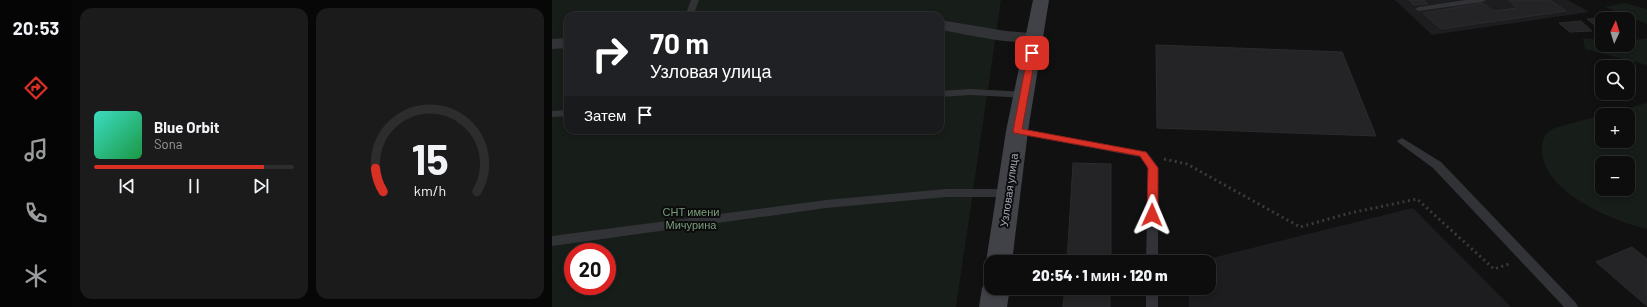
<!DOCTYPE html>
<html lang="ru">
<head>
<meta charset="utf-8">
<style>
	body { margin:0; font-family:Barlow,sans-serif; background:#1b1b1c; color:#f1f3f6; height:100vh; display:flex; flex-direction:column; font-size:15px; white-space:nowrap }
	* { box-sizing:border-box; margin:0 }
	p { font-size:13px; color:#9a9c9e }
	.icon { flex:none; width:22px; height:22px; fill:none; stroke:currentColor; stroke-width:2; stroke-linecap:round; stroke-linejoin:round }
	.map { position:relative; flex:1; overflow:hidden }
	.drawer { display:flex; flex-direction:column; gap:8px; padding:8px; background:#070708; width:480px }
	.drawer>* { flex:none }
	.top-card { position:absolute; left:12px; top:12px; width:380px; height:122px; border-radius:12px; box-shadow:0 2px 6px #0003,0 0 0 1px #2d2d2e; background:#202124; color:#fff; overflow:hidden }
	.needle { width:26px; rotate:4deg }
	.buttons { position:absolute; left:1043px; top:12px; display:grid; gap:8px }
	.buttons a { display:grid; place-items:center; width:40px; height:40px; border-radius:8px; background:#0d0d0e; box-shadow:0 2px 6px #0003,0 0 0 1px #2d2d2e; font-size:20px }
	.speed { position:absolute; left:12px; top:243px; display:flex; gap:8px; font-size:20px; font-weight:700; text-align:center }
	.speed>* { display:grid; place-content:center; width:52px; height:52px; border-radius:50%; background:#0d0d0e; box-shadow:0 2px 6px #0003,0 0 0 1px #2d2d2e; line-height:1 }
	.speed .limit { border:6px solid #d22; background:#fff; color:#111 }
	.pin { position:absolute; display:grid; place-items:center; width:34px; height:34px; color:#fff; margin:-17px; border-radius:8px; box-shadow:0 2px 6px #0006 }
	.me { position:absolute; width:44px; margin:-22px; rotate:1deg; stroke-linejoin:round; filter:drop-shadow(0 0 3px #0008) }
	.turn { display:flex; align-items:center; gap:14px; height:84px; padding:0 20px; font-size:18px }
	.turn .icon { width:52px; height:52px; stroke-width:2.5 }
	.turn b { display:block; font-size:28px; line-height:34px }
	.then { display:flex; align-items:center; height:38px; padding:0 20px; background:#0003; gap:8px; font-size:15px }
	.drawer .tile { flex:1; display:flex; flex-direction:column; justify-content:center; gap:6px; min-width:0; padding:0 14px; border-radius:12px; background:#1b1b1c }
	.drawer .dial { align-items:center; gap:0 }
	.dial svg { height:104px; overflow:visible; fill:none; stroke:#2d2d2e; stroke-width:7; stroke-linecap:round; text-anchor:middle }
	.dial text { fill:#f1f3f6; stroke:none }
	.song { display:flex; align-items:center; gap:12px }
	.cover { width:48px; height:48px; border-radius:6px; background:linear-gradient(135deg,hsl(170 70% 55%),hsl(140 70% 35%)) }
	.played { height:4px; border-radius:2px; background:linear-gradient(90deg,#d93025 85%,#2d2d2e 85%) }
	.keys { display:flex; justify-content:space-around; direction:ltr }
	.drawer .tiles { flex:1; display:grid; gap:8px; grid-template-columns:repeat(2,1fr) }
	.trip { position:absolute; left:432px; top:255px; width:232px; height:40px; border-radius:12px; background:#0d0d0e; box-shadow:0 2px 6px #0003,0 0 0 1px #2d2d2e; font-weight:800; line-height:40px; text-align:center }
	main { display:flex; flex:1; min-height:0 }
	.dock { display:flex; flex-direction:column; width:72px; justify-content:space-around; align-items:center; background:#050506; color:#9a9c9e }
	.dock .icon { width:28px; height:28px }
	.dock .current { color:#d93025 }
	.dock b { font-size:18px; color:#f1f3f6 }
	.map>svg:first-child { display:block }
	.built { fill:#1d1d1f }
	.green { fill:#171d18; fill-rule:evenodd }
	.building { fill:#242426; stroke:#2b2b2e }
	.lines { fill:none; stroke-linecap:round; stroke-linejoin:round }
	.path { stroke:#383a3e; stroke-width:3; stroke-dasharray:2 3.5; stroke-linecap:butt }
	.lane { fill:#323337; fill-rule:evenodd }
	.street { fill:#323337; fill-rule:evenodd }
	.secondary { fill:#404247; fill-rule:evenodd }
	.route { fill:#d93025; stroke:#8d1f18 }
	.labels { text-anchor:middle; stroke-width:4; stroke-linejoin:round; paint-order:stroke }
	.street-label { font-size:11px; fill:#a3a7b2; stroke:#0c0c0d }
	.park-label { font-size:11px; fill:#7a9d7c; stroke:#0c0c0d }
</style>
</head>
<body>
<main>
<nav class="dock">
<b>20:53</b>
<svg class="icon current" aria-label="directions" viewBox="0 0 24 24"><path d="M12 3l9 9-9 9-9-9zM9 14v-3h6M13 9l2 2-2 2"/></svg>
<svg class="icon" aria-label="music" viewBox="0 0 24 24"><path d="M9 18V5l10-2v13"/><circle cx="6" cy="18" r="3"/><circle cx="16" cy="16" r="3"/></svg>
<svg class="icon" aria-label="phone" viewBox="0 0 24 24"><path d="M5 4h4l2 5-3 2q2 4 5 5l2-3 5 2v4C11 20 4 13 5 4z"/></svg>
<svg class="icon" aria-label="climate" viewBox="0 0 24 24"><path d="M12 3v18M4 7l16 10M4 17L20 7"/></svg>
</nav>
<section class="drawer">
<div class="tiles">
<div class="tile">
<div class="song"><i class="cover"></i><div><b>Blue Orbit</b><p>Sona</p></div></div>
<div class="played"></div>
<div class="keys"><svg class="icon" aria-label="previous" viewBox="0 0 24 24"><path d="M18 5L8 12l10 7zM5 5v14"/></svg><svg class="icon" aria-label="pause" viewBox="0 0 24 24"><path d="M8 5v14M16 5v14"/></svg><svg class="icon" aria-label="next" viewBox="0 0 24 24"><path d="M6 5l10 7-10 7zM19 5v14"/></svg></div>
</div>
<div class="tile dial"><svg viewBox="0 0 100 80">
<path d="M14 69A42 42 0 1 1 86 69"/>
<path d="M14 69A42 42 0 0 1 8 51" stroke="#d93025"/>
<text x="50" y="56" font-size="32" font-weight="700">15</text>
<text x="50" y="72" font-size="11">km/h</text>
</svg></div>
</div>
</section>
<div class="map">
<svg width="1095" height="307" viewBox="0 0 1095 307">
	<rect width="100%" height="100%" fill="#111112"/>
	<g class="built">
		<polygon points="843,0 1016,0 1037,12 880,35"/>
		<polygon points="861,208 959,307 637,307 637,288 657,288 657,262 644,262"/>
	</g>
	<g class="green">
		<path d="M 0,0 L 449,0 L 404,307 L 0,307 ZM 16,16 L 388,16 L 388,130 L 16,130 ZM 21,252 L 55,252 L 55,286 L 21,286 Z"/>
		<polygon points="1072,3 1095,9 1095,24 1053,7"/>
		<polygon points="1031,38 1050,40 1050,45 1076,45 1076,41 1095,38 1095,65 1033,49"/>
		<path d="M 1095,103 L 1095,229 C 1061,221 992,193 990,151 C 990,143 991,137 997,131 C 1002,127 1041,118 1050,115 L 1050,141 L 1076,141 L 1076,115 L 1051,115 ZM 1050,163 L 1076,163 L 1076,189 L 1050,189 Z"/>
	</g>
	<g class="building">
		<polygon points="857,0 872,0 876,4 862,5"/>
		<polygon points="956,0 998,0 1014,11 889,29 871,13 931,3 941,11 965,8"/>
		<polygon points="336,13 335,16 315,16 315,15"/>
		<polygon points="1054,18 1056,19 1050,19 1050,27 1046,28 1035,19"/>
		<polygon points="1029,21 1040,31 1018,32 1007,23"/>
		<polygon points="604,45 790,52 824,136 605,128"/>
		<polygon points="521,163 559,164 559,262 515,262"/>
		<polygon points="1080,247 1095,259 1095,306 1044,262"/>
		<polygon points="513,288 558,288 558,307 511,307"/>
	</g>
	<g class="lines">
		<polyline class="path" points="612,159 635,164 748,227 798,213 865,199 942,269 957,264"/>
		<g class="lane">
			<polygon points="139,0 147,0 141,16 133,16"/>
			<polygon points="914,0 934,0 930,2 867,11 863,9 867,7"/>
			<polygon points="418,89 473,92 478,95 473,98 418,95 388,97 388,91"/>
			<polygon points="16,110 16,116 0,117 0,111"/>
			<polygon points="465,128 595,152 606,167 606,262 594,262 596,168 588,157 462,133 460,131 462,129"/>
			<polygon points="850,138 889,162 1024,303 1026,307 1012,307 881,168 847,143 845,141"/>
			<polygon points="394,189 457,189 461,190 462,193 461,196 457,197 394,197 274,208 0,246 0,236 274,200"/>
			<rect x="594" y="288" width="12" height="19"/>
		</g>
		<g class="street">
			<path d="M 388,20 L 454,31 L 489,34 L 491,37 L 489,40 C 462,47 416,34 388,30 Z"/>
			<polygon points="16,38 16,48 0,49 0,39"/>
		</g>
		<g class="secondary">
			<polygon points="481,0 497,0 476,131 460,262 439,262 439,270 434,262 454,131"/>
			<polygon points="439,278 439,288 458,288 455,307 427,307 430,288 434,280"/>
		</g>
	</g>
	<polygon class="route" points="480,50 484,53 470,129 594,152 606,168 606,215 604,217 597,217 595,215 596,168 588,156 462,133 461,131 476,53"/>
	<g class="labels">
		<g class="street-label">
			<text transform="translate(457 190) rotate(-82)" y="4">Узловая улица</text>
		</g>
		<g class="park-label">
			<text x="139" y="216">СНТ имени<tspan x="139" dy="13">Мичурина</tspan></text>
		</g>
	</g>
</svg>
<div class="buttons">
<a><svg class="needle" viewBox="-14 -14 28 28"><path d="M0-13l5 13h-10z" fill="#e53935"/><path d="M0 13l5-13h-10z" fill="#9a9c9e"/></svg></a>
<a><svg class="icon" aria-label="search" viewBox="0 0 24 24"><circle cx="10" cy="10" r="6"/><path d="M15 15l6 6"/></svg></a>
<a>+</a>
<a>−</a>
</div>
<div class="speed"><div class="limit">20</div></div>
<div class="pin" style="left:480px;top:53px;background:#d93025"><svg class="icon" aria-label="arrive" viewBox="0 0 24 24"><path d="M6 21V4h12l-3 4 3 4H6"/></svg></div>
<svg class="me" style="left:600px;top:215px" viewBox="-20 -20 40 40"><path d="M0-17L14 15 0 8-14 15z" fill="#d93025" stroke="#fff" stroke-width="4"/></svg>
<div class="trip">20:54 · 1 мин · 120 m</div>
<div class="top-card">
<div class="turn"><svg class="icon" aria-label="right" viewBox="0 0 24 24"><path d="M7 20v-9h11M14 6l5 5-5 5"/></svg><div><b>70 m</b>Узловая улица</div></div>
<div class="then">Затем<svg class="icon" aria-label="arrive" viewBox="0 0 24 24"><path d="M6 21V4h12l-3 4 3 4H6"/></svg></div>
</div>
</div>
</main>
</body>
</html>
